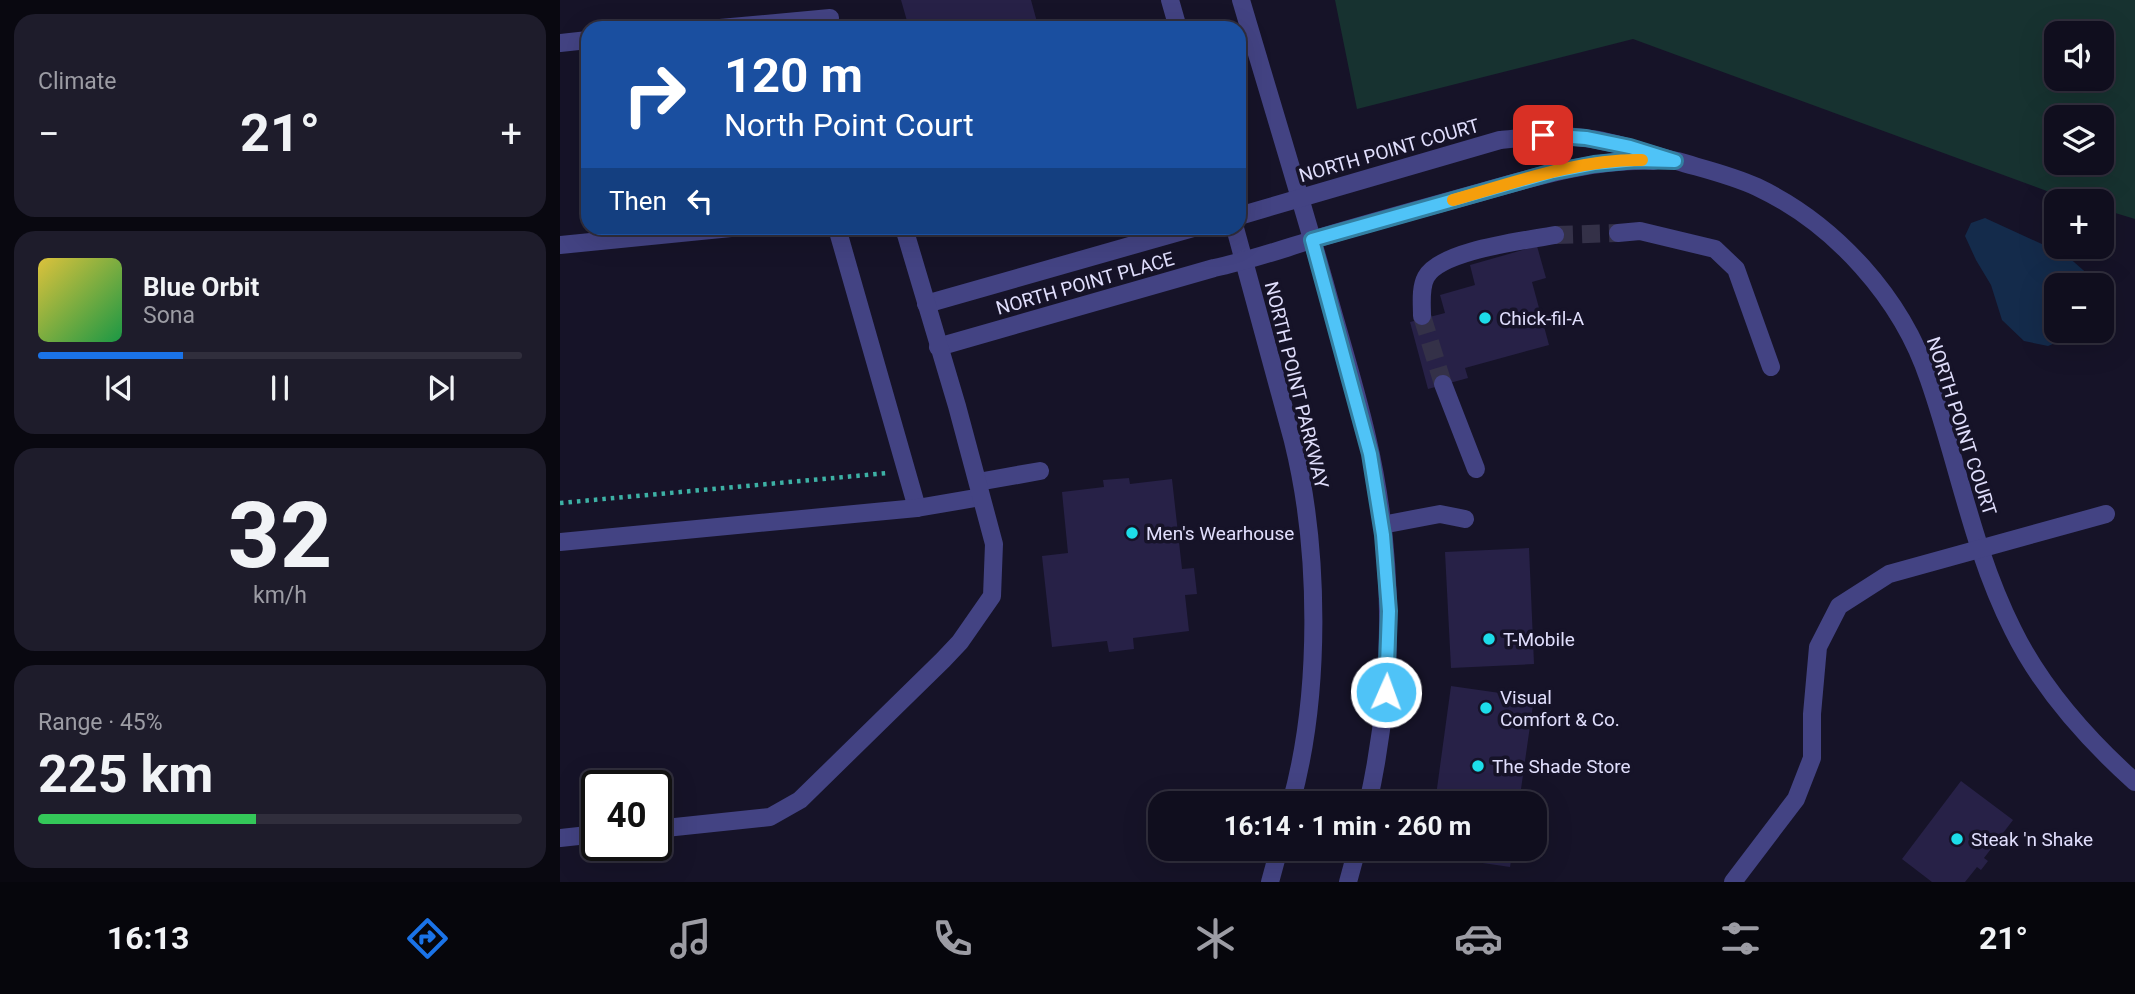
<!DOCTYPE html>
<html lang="en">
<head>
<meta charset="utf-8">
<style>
	body { margin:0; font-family:Roboto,sans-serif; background:#1e1c2b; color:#f1f3f6; height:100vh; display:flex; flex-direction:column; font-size:26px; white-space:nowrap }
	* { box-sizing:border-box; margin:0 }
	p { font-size:23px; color:#9c9ca4 }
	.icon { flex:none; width:38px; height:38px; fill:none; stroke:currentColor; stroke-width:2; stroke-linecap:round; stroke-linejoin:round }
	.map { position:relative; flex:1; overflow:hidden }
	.drawer { display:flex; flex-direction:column; gap:14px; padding:14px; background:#090810; width:560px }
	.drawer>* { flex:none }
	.banner { position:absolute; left:21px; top:21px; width:665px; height:214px; border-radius:21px; box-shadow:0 7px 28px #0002,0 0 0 2px #302e3c; background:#1a4fa0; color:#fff; overflow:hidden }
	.buttons { position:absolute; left:1484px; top:21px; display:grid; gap:14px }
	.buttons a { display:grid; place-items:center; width:70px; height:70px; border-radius:14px; background:#100e1e; box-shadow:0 7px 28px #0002,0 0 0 2px #302e3c; font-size:35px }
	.speed { position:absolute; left:21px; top:770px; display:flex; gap:14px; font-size:35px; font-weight:700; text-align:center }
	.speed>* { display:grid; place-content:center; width:91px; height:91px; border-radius:50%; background:#100e1e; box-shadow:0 7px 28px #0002,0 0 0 2px #302e3c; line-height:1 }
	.speed .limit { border:4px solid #111; border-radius:10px; background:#fff; color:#111 }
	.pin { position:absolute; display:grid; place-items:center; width:60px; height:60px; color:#fff; margin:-30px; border-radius:14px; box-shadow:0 4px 10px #0006 }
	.me { position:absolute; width:77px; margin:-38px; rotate:2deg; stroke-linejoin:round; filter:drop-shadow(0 0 5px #0008) }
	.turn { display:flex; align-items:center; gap:24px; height:147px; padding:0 28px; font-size:32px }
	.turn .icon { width:91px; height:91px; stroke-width:2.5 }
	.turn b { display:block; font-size:49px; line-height:60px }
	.then { display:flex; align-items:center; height:66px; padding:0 28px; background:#0003; gap:14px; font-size:26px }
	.big { font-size:52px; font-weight:700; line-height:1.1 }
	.drawer .widget { flex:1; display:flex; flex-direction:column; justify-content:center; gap:10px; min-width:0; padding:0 24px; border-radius:21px; background:#1e1c2b }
	.drawer .dial { align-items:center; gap:0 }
	.dial b { font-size:91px; line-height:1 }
	.song { display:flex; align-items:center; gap:21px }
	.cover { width:84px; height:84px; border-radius:10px; background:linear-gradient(135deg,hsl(50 70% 55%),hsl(140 70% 35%)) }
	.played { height:7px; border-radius:4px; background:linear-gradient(90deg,#1a73e8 30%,#302e3c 30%) }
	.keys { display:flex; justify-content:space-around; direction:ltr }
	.heat { display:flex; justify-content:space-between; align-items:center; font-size:38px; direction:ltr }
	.charge { height:10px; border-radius:5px; background:linear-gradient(90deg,#34c759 45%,#302e3c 0) }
	.trip { position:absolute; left:588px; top:791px; width:399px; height:70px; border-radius:21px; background:#100e1e; box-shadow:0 7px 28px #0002,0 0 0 2px #302e3c; font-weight:700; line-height:70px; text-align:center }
	.tabs { display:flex; height:112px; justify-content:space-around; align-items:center; background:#06060c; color:#9c9ca4 }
	.tabs .icon { width:49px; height:49px }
	.tabs .selected { color:#1a73e8 }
	.tabs b { font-size:32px; color:#f1f3f6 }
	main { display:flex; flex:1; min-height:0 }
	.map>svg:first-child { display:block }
	.green { fill:#173230; fill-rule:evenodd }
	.water { fill:#142b4b }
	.building { fill:#272147 }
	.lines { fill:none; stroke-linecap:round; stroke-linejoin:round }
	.minor-tunnel { stroke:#343148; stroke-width:18; stroke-dasharray:18 9; stroke-linecap:butt }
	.path { stroke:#3db1a5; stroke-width:4.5; stroke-dasharray:3.5 5; stroke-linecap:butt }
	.minor { stroke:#434383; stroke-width:18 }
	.route-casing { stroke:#337fa1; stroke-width:18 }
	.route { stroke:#4fc3f7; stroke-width:12 }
	.slow { stroke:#f59e0b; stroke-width:12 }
	.poi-dot { fill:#1ddde9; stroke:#161328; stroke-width:2.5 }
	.labels { text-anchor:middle; stroke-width:7; stroke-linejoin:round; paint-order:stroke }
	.street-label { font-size:19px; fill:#e0defc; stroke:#161328 }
	.poi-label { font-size:19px; fill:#e0defc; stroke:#161328; text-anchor:start }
</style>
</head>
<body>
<main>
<section class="drawer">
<div class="widget"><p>Climate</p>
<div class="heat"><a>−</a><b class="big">21°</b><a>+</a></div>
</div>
<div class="widget">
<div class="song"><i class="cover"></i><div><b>Blue Orbit</b><p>Sona</p></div></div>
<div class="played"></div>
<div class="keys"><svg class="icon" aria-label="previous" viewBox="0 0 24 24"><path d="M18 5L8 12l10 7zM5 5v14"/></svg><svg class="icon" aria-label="pause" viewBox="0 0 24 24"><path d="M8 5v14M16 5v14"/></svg><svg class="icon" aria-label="next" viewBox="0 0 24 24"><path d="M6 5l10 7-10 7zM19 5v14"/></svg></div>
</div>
<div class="widget dial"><b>32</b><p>km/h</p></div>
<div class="widget"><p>Range · 45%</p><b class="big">225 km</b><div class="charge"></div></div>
</section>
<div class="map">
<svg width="1575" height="882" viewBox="0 0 1575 882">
	<rect width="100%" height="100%" fill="#161328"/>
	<path class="green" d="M 775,0 L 1575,0 L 1575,219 L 1542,209 L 1542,201 L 1516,201 L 1503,197 L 1073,39 L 797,109 ZM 1496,33 L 1542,33 L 1542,79 L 1496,79 ZM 1496,117 L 1542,117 L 1542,163 L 1496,163 Z"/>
	<polygon class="water" points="1425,218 1506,255 1531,277 1532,285 1496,285 1496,331 1520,331 1517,334 1488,346 1464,341 1442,320 1431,285 1416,260 1405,236 1411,223"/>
	<g class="building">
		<polygon points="341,0 471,0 477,22 468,25 469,28 349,28"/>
		<polygon points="977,246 986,278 972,282 989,345 905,368 908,378 868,389 850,322 885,313 880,295 915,285 910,265"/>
		<polygon points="569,478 570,484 612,479 622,569 634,568 637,594 625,595 629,631 573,638 574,649 549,652 547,641 492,647 482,556 508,553 502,492 544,487 543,480"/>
		<polygon points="969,548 974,664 891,668 885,552"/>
		<polygon points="891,686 974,698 959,803 875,803"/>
		<polygon points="1401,781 1453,820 1424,858 1428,861 1421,870 1417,867 1405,882 1372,882 1342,859"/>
		<polygon points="869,849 953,849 950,867 868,855"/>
	</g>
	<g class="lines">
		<g class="minor-tunnel">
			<polyline points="995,235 1058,233"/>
			<polyline points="862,316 883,384"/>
		</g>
		<polyline class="path" points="0,503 328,473"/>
		<g class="minor">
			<polyline points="610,0 618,28"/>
			<path d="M 681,0 C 709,95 738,189 765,284 C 779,335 795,385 807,437 C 835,557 835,683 808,803"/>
			<polyline points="160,28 270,18"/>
			<polyline points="0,43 28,40"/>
			<path d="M 679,216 L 940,140 C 969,137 996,134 1024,138 C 1056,141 1086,154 1117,161 C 1144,169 1171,175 1197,187 C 1275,224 1342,298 1369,380 C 1398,463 1413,551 1453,630 C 1482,689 1526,738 1575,782"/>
			<polyline points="277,228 357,508"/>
			<path d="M 675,228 L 733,441 C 760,550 761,695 731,803"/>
			<polyline points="1058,233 1080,231 1155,249 1176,269 1211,367"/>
			<polyline points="0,245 171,228"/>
			<polyline points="366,304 633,228"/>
			<path d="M 862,316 C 862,304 860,288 866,277 C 881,250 964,241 995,235"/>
			<path d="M 378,347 L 654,268 C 688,261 719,250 752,240 C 811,222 872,206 932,189 C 985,174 1038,159 1094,161"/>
			<polyline points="883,384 916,469"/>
			<polyline points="418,482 480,471"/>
			<polyline points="822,525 880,514 905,519"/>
			<polyline points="0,542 357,508 421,497"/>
			<polyline points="96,829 210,817 240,800 383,660 400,642 432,596 434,544 397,406 344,228"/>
			<polyline points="0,838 37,834"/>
			<polyline points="710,882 719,849"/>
			<polyline points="788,882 797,849"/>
			<polyline points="1173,882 1236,799 1252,758 1252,714 1258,647 1279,606 1329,574 1546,514"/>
		</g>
	</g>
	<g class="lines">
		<defs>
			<polyline id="route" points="826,692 829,611 823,535 810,454 752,240 993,172 1034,164 1076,160 1115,161 1070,147 1026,138 983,135"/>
		</defs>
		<use href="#route" class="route-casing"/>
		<use href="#route" class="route"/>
		<path class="slow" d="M 893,200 C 953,183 1018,159 1082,160"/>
	</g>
	<g class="poi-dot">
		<circle cx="925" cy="318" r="7"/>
		<circle cx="572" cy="533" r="7"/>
		<circle cx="929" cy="639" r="7"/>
		<circle cx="926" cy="708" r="7"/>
		<circle cx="918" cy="766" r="7"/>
		<circle cx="1397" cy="839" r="7"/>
	</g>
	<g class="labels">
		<g class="street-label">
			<text transform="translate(829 150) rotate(-16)" y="7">NORTH POINT COURT</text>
			<text transform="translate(525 283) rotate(-16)" y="7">NORTH POINT PLACE</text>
			<text transform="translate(737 385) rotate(76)" y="7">NORTH POINT PARKWAY</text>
			<text transform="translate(1402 426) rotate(72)" y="7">NORTH POINT COURT</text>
		</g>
		<g class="poi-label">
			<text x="939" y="325">Chick-fil-A</text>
			<text x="586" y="540">Men's Wearhouse</text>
			<text x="943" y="646">T-Mobile</text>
			<text x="940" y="704">Visual<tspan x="940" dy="22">Comfort &amp; Co.</tspan></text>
			<text x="932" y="773">The Shade Store</text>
			<text x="1411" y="846">Steak 'n Shake</text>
		</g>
	</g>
</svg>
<div class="buttons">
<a><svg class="icon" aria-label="sound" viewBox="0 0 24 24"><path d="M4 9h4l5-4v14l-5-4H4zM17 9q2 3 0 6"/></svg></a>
<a><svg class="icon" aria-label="layers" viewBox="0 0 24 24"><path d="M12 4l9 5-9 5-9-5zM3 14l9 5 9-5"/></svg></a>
<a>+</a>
<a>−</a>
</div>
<div class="speed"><div class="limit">40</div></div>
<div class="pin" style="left:983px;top:135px;background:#d93025"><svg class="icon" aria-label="arrive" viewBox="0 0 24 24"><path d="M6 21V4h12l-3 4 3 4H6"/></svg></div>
<svg class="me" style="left:826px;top:692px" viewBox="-20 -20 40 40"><circle r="17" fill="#4fc3f7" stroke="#fff" stroke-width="3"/><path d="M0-11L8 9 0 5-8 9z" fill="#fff"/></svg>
<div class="trip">16:14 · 1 min · 260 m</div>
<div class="banner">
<div class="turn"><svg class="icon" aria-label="right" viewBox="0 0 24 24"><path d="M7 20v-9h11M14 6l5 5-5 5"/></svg><div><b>120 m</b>North Point Court</div></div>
<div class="then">Then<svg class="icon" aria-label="left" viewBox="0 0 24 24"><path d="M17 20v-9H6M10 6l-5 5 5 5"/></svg></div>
</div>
</div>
</main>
<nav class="tabs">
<b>16:13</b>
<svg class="icon selected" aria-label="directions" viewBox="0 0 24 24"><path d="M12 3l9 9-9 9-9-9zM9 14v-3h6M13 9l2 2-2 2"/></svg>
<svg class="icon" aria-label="music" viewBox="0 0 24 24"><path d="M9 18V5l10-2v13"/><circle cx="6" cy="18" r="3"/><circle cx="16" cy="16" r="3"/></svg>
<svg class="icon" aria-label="phone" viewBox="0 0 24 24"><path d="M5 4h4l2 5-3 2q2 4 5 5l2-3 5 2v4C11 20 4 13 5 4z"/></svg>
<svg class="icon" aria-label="climate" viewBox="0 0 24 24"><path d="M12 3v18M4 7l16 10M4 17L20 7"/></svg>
<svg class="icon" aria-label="car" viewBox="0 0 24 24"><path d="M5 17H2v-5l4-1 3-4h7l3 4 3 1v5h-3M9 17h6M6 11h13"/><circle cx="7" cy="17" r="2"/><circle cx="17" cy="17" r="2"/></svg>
<svg class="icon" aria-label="filters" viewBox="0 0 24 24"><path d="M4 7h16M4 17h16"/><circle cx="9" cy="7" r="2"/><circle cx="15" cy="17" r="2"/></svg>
<b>21°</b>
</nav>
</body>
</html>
